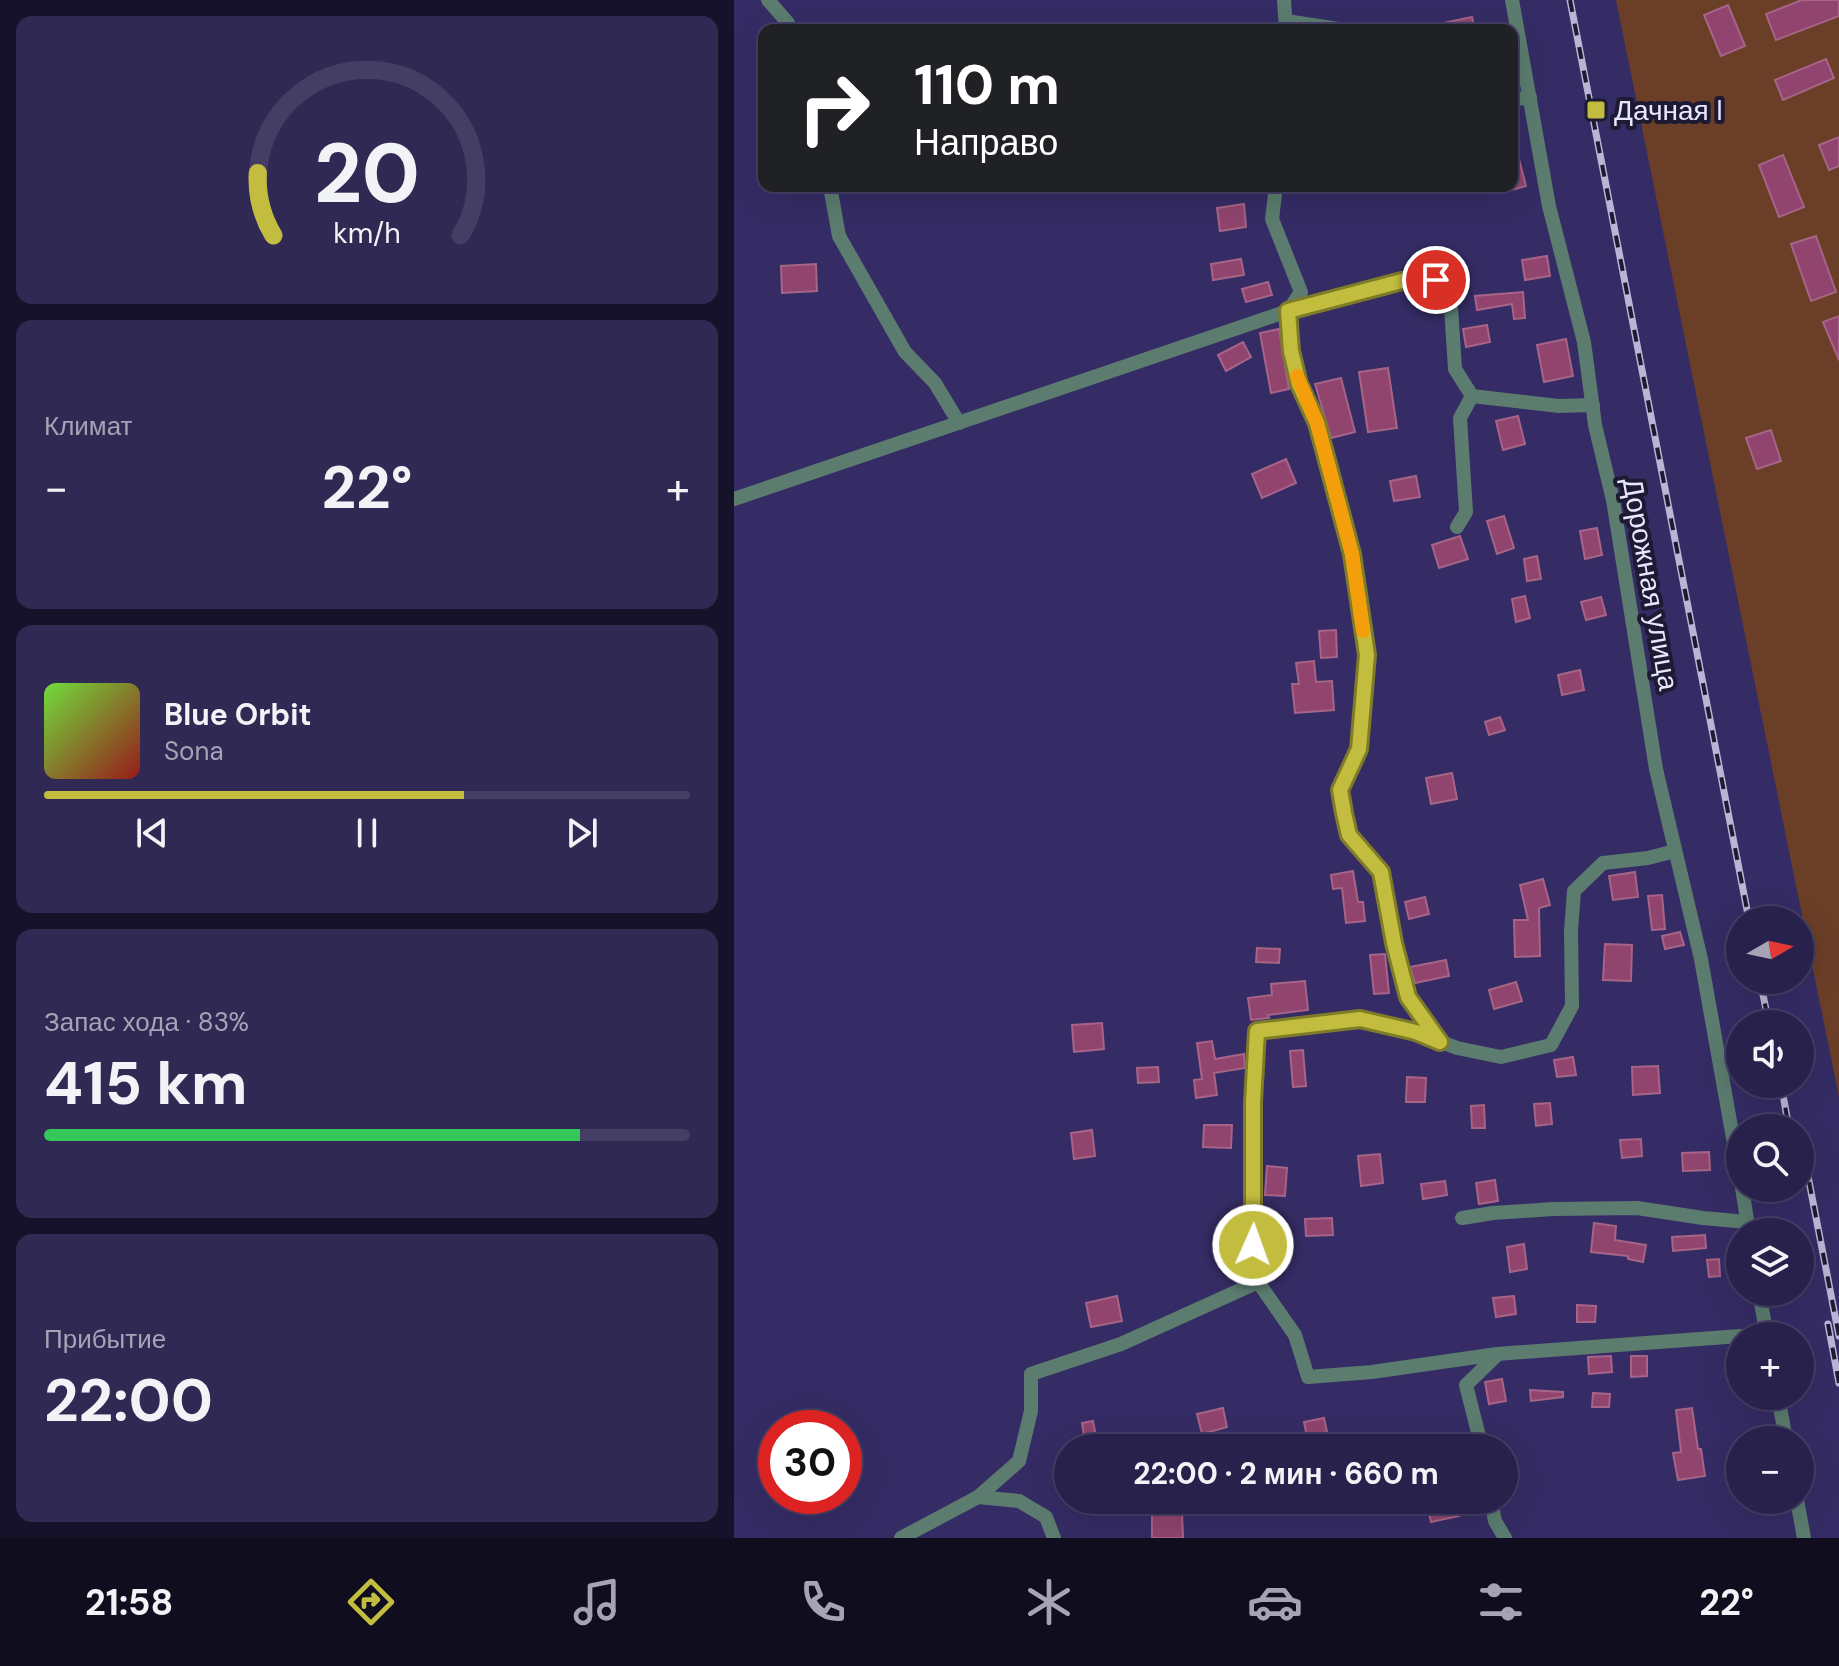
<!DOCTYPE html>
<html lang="ru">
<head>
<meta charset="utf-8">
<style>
	body { margin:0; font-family:"DM Sans",sans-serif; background:#302953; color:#f1f3f6; height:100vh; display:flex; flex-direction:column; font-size:30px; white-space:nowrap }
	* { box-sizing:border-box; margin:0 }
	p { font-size:26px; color:#a5a3b5 }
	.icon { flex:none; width:44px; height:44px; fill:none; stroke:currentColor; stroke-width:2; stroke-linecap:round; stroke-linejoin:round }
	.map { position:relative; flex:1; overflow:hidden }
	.details { display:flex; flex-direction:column; gap:16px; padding:16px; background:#16122a; width:734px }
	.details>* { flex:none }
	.guide { position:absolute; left:24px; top:24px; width:760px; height:168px; border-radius:16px; box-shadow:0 8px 32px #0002,0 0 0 2px #443e64; background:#202124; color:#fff; overflow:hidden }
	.needle { width:52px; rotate:81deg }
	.tools { position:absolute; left:992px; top:906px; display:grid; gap:16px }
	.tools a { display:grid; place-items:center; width:88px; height:88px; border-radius:50%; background:#28214c; box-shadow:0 8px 32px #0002,0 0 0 2px #443e64; font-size:40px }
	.speed { position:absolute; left:24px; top:1410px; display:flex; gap:16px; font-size:40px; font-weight:700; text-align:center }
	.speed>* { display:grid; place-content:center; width:104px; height:104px; border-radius:50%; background:#28214c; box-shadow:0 8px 32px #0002,0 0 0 2px #443e64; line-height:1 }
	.speed .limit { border:12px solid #d22; background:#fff; color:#111 }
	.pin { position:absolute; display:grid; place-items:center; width:68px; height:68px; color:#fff; margin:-34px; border:4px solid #fff; border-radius:50%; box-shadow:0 2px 8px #0007 }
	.me { position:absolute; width:88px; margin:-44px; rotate:2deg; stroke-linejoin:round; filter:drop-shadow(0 0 6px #0008) }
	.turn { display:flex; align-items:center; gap:28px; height:168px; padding:0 24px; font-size:36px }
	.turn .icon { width:104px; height:104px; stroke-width:2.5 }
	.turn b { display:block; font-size:56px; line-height:68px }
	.big { font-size:60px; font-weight:700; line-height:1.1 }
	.details .card { flex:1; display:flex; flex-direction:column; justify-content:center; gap:12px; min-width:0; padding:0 28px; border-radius:16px; background:#302953 }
	.details .dial { align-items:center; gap:0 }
	.dial svg { height:208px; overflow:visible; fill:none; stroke:#443e64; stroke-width:7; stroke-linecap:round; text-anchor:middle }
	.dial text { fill:#f1f3f6; stroke:none }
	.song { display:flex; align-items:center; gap:24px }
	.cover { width:96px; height:96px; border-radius:12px; background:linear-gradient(135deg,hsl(100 70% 55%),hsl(0 70% 35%)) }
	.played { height:8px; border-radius:4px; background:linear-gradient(90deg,#c2bd3f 65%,#443e64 65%) }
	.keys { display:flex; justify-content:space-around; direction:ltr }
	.heat { display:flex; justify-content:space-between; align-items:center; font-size:44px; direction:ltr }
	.charge { height:12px; border-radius:6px; background:linear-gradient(90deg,#34c759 83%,#443e64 0) }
	.trip { position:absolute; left:320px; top:1434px; width:464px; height:80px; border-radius:40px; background:#28214c; box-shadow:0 8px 32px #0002,0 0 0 2px #443e64; font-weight:700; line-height:80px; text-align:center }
	.tab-bar { display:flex; height:128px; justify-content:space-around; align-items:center; background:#100d1e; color:#a5a3b5 }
	.tab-bar .icon { width:56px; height:56px }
	.tab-bar .selected { color:#c2bd3f }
	.tab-bar b { font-size:36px; color:#f1f3f6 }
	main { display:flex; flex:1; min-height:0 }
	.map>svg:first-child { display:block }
	.green { fill:#6b3e27 }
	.building { fill:#90446e; stroke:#a66487; stroke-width:2 }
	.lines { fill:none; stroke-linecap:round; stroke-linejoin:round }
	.minor { stroke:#5b7c6f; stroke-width:14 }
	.rail-casing { stroke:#b9b6d5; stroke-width:7 }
	.rail { stroke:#1d1a33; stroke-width:4; stroke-dasharray:12; stroke-linecap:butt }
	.route-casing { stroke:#7e7b29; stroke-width:20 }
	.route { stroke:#c2bd3f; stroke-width:14 }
	.slow { stroke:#f59e0b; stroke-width:14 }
	.poi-dot { fill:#c2bd3f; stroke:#1d1a33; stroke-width:3 }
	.labels { text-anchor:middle; stroke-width:8; stroke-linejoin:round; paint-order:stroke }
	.poi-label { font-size:28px; fill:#e8e7fc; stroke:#1d1a33; text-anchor:start }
	.street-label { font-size:28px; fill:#e8e7fc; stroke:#1d1a33 }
</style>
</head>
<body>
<main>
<section class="details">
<div class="card dial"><svg viewBox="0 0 100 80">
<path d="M14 69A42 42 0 1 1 86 69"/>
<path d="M14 69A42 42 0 0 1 8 45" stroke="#c2bd3f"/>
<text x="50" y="56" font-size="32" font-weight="700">20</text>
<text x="50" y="72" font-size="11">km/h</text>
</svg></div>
<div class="card"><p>Климат</p>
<div class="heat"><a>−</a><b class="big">22°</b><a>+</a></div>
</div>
<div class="card">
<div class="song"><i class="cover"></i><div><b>Blue Orbit</b><p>Sona</p></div></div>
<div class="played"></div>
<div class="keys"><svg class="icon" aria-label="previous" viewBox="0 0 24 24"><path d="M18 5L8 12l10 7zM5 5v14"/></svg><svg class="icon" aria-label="pause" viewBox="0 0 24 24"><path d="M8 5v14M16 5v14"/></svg><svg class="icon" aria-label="next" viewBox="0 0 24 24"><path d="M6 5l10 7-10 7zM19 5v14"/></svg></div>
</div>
<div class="card"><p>Запас хода · 83%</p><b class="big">415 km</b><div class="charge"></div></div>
<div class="card"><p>Прибытие</p><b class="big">22:00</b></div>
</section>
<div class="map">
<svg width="1105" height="1538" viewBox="0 0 1105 1538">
	<rect width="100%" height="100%" fill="#352c65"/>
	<polygon class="green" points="882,0 1105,0 1105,1097"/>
	<g class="building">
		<polygon points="1068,0 1105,0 1105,16 1042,40 1032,14"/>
		<polygon points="994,5 1011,46 987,56 970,15"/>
		<polygon points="738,17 741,30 701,30 700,25"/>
		<polygon points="1092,59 1100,78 1049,100 1041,80"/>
		<polygon points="1105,137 1105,166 1095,170 1085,145"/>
		<polygon points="782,148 792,186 778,190 778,149"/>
		<polygon points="1049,155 1070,207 1045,217 1025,165"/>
		<polygon points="510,204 512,227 486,231 483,208"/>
		<polygon points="1082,236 1102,292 1077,301 1057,244"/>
		<polygon points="813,256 816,276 791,280 788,260"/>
		<polygon points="507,259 510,275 479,280 477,264"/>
		<polygon points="82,264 83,291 48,293 47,266"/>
		<polygon points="534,282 538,295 512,302 508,289"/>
		<polygon points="789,292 791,318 780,319 778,304 743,310 741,296"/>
		<polygon points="1105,316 1105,360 1089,322"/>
		<polygon points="753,325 756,342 732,347 729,329"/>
		<polygon points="545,329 555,389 537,393 526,333"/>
		<polygon points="832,339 839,376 810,382 803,345"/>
		<polygon points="509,342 517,357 492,371 484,355"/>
		<polygon points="654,368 663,428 634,432 625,372"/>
		<polygon points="607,378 621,432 597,438 581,384"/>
		<polygon points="784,416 791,444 769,450 762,421"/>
		<polygon points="1037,430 1047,461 1023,469 1012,438"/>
		<polygon points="552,459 562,483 528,498 518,474"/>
		<polygon points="682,476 686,497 660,501 656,481"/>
		<polygon points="770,516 780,548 763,554 753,521"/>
		<polygon points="863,528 868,555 851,559 846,531"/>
		<polygon points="726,536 734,559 705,568 698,545"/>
		<polygon points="803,556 807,579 793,581 790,559"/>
		<polygon points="791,596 796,618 782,622 778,599"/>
		<polygon points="867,597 872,615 852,620 847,602"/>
		<polygon points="602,630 603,657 587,658 585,631"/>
		<polygon points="580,661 582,682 598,681 600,710 561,713 558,684 565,684 562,663"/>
		<polygon points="846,670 850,690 828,695 824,675"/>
		<polygon points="766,717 771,730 755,735 751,722"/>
		<polygon points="718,773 723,799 697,804 692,778"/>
		<polygon points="619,871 624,902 629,902 631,921 612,923 608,888 599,889 597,875"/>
		<polygon points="901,872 904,897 879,900 875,876"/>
		<polygon points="809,879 816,905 805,908 806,956 781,957 780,920 794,920 786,885"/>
		<polygon points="928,895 931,929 918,930 914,896"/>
		<polygon points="691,897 695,914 675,919 671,902"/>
		<polygon points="946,932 950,945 931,949 928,936"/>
		<polygon points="871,944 898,945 897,981 869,980"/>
		<polygon points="523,948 546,949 545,963 522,962"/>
		<polygon points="651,954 655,993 640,994 636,955"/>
		<polygon points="712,960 715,976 681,983 676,967"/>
		<polygon points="571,981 574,1010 534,1015 535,1018 517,1020 514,998 538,995 537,984"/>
		<polygon points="782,982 788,1001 760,1009 755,990"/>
		<polygon points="368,1023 370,1049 340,1052 338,1025"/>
		<polygon points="478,1041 481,1059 510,1054 511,1068 480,1073 483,1095 462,1098 460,1080 468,1079 463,1043"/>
		<polygon points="569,1050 572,1086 559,1087 556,1051"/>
		<polygon points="839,1057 842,1075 823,1077 820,1060"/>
		<polygon points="924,1066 926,1093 899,1095 898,1067"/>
		<polygon points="424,1067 425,1082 404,1083 403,1068"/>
		<polygon points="673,1077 692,1078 691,1102 672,1102"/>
		<polygon points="816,1103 818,1124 802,1126 800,1104"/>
		<polygon points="750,1105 751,1128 738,1128 737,1106"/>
		<polygon points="470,1125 498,1125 497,1148 469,1147"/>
		<polygon points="358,1130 361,1156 340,1159 337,1133"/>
		<polygon points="907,1139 908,1156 888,1158 886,1140"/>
		<polygon points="975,1152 976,1170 949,1171 948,1153"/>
		<polygon points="646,1154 649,1183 627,1186 624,1156"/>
		<polygon points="533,1166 553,1168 551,1196 531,1195"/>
		<polygon points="761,1180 764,1201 745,1204 742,1183"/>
		<polygon points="711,1181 713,1195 689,1199 687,1184"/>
		<polygon points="598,1218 599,1235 572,1236 571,1219"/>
		<polygon points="860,1223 882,1226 881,1240 912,1245 909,1262 894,1259 894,1256 857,1252"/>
		<polygon points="971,1235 972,1248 939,1251 938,1237"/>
		<polygon points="790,1244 793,1269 776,1272 773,1247"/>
		<polygon points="985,1259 986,1276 975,1277 973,1260"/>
		<polygon points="383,1296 388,1321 357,1327 352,1303"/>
		<polygon points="780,1296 782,1314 762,1317 759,1298"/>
		<polygon points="843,1305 862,1306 861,1322 843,1322"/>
		<polygon points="877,1356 878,1372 855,1374 854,1357"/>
		<polygon points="897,1356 913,1356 913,1376 897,1377"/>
		<polygon points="768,1379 772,1401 755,1404 751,1382"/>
		<polygon points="796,1390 829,1392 829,1397 797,1401"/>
		<polygon points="859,1393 876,1394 875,1407 858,1407"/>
		<polygon points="489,1408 493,1427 468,1434 463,1414"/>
		<polygon points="958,1408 964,1449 967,1449 971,1476 944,1480 939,1453 947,1452 942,1410"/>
		<polygon points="590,1418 593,1432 573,1437 570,1422"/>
		<polygon points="359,1421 364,1448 352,1448 348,1423"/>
		<polygon points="692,1500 722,1500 725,1516 697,1522"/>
		<polygon points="448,1512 449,1538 418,1538 418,1513"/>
	</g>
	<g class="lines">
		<g class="minor">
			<polyline points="34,0 54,23 56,30"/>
			<polyline points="550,0 552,30"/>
			<polyline points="778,0 815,206 850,342 861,425 879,500 922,769 967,959 1006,1177"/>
			<polyline points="552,21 611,30"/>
			<polyline points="778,100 796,97"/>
			<polyline points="96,186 105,236 171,352 201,383 225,423"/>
			<polyline points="542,186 538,219 567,292 554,311 557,351 565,384 583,423 618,554 633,655 625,749 606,790 615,835 647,872 660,943 674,997 706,1041"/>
			<polyline points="0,499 554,311 668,281 702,280 717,307 721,369 738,396 825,406 859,405"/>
			<polyline points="723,527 732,512 726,418 738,396"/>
			<polyline points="1008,1188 1015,1232"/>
			<polyline points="728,1218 759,1213 819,1209 903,1208 969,1218 1013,1222"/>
			<polyline points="524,1282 561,1335 574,1377 638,1372 763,1354 1006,1336"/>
			<polyline points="1025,1292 1033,1336"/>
			<polyline points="1044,1396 1052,1440"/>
			<polyline points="748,1448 732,1385 763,1355"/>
			<polyline points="244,1497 285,1461 297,1411 297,1374 387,1344 524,1282 519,1245 519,1102 523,1031 626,1019 682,1032 723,1048 767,1057 817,1045 838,1006 837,931 840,891 869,863 914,858 941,851"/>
			<polyline points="757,1500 761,1521 771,1538"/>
			<polyline points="1063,1500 1070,1538"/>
			<polyline points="167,1538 244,1497 285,1501 312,1517 320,1538"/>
		</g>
		<defs>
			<g id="rail">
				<polyline points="836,0 1015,920"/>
				<polyline points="1026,980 1035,1024"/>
				<polyline points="1047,1084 1055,1128"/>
				<polyline points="1066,1135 1105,1336"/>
				<polyline points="1094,1324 1105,1383"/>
			</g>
		</defs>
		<use href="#rail" class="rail-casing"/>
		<use href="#rail" class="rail"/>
	</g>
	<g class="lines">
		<defs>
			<polyline id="route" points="519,1245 519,1102 523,1031 626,1019 682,1032 706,1042 674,997 660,943 647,872 615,835 610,813 606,790 625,749 633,655 618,554 583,423 565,384 557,351 554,311 668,281 702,280"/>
		</defs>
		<use href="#route" class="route-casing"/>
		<use href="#route" class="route"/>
		<polyline class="slow" points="563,376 583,423 618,554 629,631"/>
	</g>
	<rect class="poi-dot" x="852" y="100" width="20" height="20" rx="4"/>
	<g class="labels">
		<g class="poi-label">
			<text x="880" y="120">Дачная I</text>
		</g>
		<g class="street-label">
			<text transform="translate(917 584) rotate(80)" y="10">Дорожная улица</text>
		</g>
	</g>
</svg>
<div class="tools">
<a><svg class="needle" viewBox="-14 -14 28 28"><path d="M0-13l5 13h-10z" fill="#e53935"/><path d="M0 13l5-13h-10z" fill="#a5a3b5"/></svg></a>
<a><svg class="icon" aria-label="sound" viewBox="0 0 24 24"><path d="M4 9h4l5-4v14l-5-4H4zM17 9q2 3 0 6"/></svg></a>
<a><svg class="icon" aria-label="search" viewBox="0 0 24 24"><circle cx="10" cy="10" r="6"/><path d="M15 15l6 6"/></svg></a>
<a><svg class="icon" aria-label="layers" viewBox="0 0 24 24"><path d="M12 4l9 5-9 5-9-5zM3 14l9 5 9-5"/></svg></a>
<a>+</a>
<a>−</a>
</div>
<div class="speed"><div class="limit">30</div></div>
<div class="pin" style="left:702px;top:280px;background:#d93025"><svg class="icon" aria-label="arrive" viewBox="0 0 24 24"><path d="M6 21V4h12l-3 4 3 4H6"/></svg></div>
<svg class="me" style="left:519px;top:1245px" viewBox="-20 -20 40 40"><circle r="17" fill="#c2bd3f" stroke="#fff" stroke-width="3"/><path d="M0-11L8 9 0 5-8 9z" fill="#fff"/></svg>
<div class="trip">22:00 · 2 мин · 660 m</div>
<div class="guide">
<div class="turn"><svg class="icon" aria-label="right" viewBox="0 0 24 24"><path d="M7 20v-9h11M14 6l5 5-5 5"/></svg><div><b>110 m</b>Направо</div></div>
</div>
</div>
</main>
<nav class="tab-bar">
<b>21:58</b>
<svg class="icon selected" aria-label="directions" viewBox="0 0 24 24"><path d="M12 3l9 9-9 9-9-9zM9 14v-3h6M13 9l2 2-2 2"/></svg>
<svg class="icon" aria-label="music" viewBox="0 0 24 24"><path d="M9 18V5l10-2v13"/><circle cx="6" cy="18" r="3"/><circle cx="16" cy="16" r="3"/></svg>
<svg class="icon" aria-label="phone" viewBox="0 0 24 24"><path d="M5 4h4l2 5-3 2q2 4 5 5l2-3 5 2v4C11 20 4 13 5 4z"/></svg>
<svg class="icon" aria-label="climate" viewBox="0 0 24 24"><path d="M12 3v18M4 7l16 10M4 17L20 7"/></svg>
<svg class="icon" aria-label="car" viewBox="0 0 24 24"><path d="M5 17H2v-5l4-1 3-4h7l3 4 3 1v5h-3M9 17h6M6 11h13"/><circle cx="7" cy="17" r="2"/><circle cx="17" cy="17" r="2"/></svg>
<svg class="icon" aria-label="filters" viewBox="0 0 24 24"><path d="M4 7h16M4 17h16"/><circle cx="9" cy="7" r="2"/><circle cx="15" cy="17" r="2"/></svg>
<b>22°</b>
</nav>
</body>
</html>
